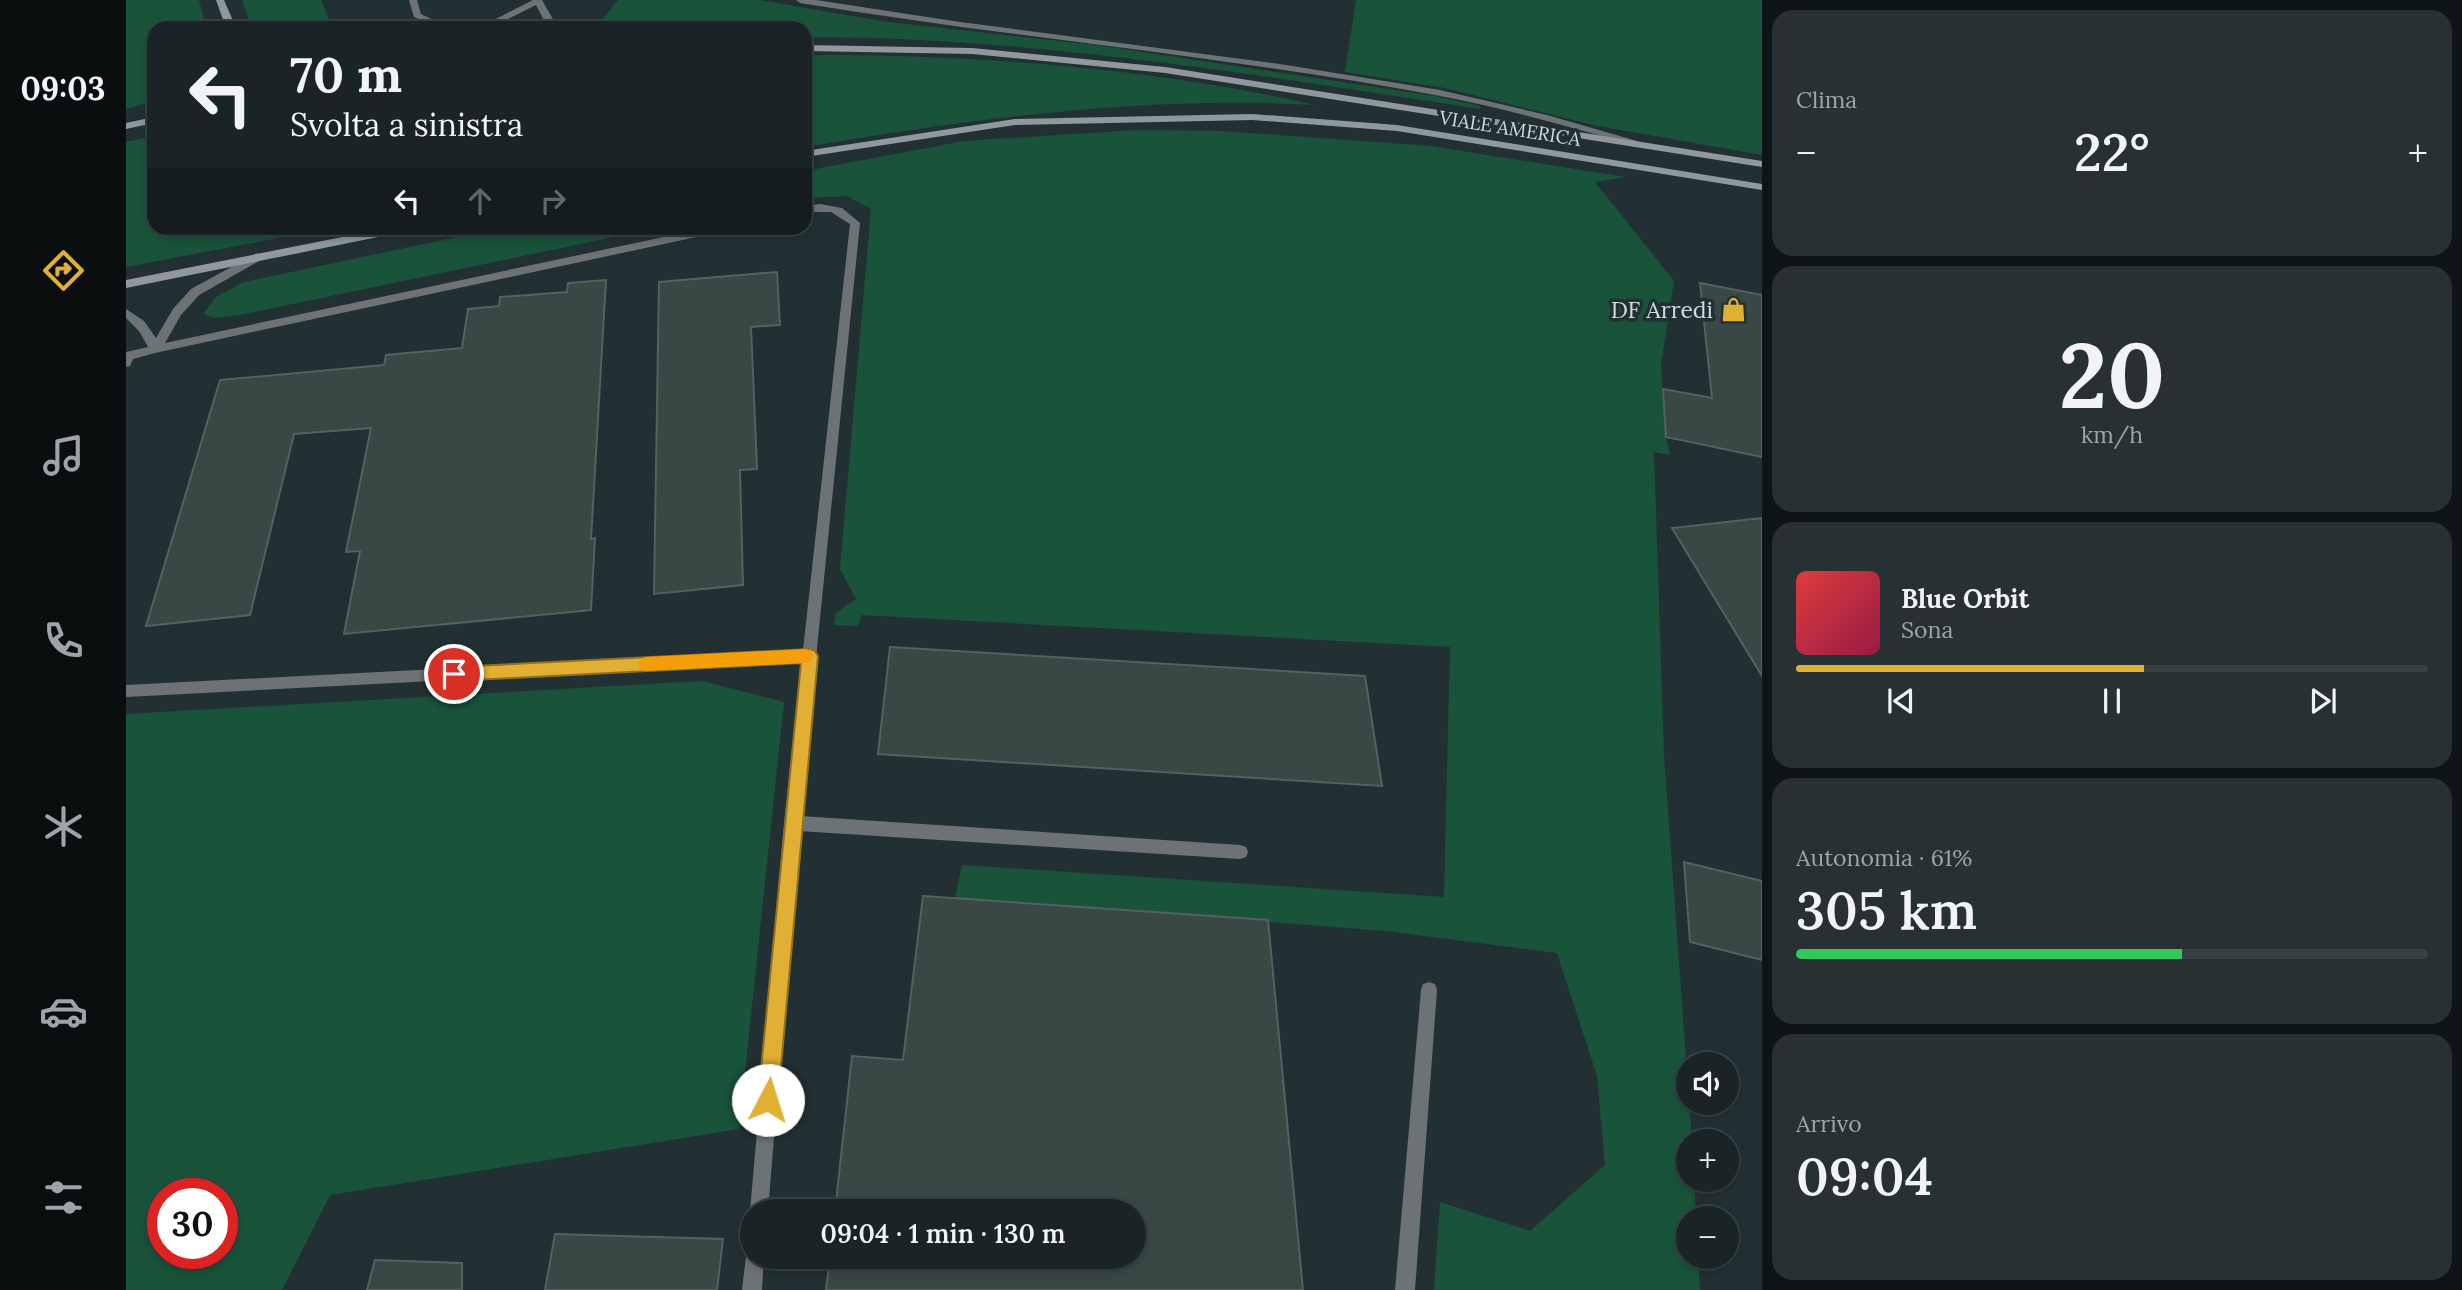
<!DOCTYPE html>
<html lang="it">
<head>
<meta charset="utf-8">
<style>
	body { margin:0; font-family:Lora,serif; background:#273032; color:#f1f3f6; height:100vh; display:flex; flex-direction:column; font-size:26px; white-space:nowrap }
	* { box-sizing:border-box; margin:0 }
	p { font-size:23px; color:#9fa4a7 }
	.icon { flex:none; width:38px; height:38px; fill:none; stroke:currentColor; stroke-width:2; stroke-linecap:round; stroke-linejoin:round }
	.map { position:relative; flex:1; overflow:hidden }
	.sheet { display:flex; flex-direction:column; gap:10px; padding:10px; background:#0e1415; width:700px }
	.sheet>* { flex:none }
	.top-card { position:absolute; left:21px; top:21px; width:665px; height:214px; border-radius:21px; box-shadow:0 4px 10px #0003,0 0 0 2px #384143; background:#1a2426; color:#f1f3f6; overflow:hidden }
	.controls { position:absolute; left:1550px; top:1052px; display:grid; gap:14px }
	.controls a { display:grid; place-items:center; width:63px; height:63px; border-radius:50%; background:#1a2426; box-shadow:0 4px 10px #0003,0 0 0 2px #384143; font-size:35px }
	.speed { position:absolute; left:21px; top:1178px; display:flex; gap:14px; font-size:35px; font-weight:700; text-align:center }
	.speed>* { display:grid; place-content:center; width:91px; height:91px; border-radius:50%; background:#1a2426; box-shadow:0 4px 10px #0003,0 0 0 2px #384143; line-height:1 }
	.speed .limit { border:10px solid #d22; background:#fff; color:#111 }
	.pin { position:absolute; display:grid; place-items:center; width:60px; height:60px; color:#fff; margin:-30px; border:4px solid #fff; border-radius:50%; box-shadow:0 2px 7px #0007 }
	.me { position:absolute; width:77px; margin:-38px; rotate:5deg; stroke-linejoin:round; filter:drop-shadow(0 0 5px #0008) }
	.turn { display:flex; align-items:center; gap:24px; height:147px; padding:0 28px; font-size:32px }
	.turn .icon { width:91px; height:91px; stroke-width:2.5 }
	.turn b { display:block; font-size:49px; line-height:60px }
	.lanes { display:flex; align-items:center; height:66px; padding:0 28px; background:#0003; justify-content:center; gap:35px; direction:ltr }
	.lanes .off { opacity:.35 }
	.big { font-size:52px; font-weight:600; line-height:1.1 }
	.sheet .card { flex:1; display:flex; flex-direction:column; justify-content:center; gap:10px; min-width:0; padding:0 24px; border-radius:21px; background:#273032 }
	.sheet .dial { align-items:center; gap:0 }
	.dial b { font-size:91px; line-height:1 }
	.song { display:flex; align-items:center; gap:21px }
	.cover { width:84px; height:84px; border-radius:10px; background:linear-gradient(135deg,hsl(0 70% 55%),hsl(340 70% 35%)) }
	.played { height:7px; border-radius:4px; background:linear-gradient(90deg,#e1af34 55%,#384143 55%) }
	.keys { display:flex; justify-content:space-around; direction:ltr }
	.heat { display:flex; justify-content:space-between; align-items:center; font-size:38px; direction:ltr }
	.charge { height:10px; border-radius:5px; background:linear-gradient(90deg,#34c759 61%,#384143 0) }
	.trip { position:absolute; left:614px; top:1199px; width:406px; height:70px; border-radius:35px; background:#1a2426; box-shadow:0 4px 10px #0003,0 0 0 2px #384143; font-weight:600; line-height:70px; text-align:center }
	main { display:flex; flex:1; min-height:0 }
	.menu { display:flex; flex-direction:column; width:126px; justify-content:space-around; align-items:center; background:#0a0e0f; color:#9fa4a7 }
	.menu .icon { width:49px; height:49px }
	.menu .active { color:#e1af34 }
	.menu b { font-size:32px; color:#f1f3f6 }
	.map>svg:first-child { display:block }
	.green { fill:#19543a; fill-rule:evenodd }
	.building { fill:#394745; stroke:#53615f; stroke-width:2 }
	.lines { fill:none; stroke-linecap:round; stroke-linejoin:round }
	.lane { fill:#6d7275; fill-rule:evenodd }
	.street { fill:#6d7275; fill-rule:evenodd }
	.secondary { fill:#90989e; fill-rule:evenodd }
	.route { fill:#e1af34; stroke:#927222; stroke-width:2 }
	.slow { fill:#f59e0b }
	.labels { text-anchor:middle; stroke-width:7; stroke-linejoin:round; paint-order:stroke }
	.far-street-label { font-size:19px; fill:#d2dadc; stroke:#233033 }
	.poi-label { font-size:23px; fill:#d2dadc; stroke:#233033; text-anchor:end }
</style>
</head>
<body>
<main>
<nav class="menu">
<b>09:03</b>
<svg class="icon active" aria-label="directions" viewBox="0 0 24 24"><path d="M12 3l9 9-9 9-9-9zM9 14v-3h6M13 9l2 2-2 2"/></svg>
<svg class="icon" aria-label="music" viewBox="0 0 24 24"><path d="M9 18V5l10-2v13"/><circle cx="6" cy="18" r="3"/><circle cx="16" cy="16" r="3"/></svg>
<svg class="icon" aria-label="phone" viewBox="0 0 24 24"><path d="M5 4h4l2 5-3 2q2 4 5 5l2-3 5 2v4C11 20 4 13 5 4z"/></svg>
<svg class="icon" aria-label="climate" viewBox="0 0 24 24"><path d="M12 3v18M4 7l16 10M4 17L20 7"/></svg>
<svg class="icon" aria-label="car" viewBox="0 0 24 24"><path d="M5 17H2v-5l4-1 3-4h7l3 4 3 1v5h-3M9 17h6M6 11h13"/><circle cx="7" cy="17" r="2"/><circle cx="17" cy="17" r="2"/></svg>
<svg class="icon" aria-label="filters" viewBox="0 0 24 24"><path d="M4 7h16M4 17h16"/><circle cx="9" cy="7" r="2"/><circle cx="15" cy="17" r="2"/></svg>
</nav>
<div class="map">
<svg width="1636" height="1290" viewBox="0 0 1636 1290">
	<rect width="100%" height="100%" fill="#233033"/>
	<g class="green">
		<polygon points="0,0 73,0 80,28 28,28 28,101 0,109"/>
		<polygon points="116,0 195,0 204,21 178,28 126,28"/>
		<path d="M 492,0 L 633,0 L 762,22 L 970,45 L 1309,96 L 1354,106 L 1355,109 C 1130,75 908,37 679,37 L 679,28 L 459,28 L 455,24 L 475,21 Z"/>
		<polygon points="1230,0 1636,0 1636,155 1467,125 1319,88 1219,72"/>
		<path d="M 679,55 C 842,54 1030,68 1189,105 C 1017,95 848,119 679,147 Z"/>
		<polygon points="1012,130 1094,131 1305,146 1499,177 1469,182 1548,281 1535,365 1540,437 1544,455 1528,452 1538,756 1566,1141 1563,1141 1563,1180 1568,1180 1570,1218 1563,1218 1563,1256 1572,1257 1574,1290 1308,1290 1314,1202 1404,1231 1479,1165 1471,1076 1431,953 1260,931 829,898 836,865 1318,897 1324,647 736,615 732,626 708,625 710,613 730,599 714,569 745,209 721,196 679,198 679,171 838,141"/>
		<polygon points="28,136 28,228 205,228 0,267 0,142"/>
		<polygon points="374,228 531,228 114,315 88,318 78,313 90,297 118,282"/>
		<path d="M 576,681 L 658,702 L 613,1129 L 204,1195 L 156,1290 L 0,1290 L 0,714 ZM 37,1194 L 96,1194 L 96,1253 L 37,1253 Z"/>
	</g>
	<g class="building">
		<polygon points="651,272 654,325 625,327 631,469 614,470 617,585 528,594 533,282"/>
		<polygon points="480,280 465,539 469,538 465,610 218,634 234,551 220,552 245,428 168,434 124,615 20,626 94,380 258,365 260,355 336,348 342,309 373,306 374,297 441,292 442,283"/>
		<polygon points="1574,283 1636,295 1636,457 1540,437 1537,389 1586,398"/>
		<polygon points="1636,518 1636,676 1546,528"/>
		<polygon points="764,647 1239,676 1256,786 752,754"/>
		<polygon points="1558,862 1636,881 1636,960 1564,942"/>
		<polygon points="797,896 1142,920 1177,1290 700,1290 704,1256 1008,1256 1008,1211 709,1211 726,1056 777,1060"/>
		<polygon points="429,1234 597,1239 591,1290 419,1290"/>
		<polygon points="249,1260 336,1263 336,1290 241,1290"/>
	</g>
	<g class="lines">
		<g class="lane">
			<polygon points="283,0 291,0 295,14 324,28 312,28 288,17"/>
			<polygon points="407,0 416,0 432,28 422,28 410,5 364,28 352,28"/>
			<polygon points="1303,982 1309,984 1311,990 1289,1290 1269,1290 1295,990 1297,984"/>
		</g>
		<g class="street">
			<path d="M 670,0 L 690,0 L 834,22 L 1154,64 L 1314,90 L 1421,115 L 1525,145 L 1520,148 C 1452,130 1384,109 1314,96 C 1102,56 887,38 674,3 Z"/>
			<polygon points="694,204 716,208 734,223 674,816 1114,845 1120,847 1122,852 1120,857 1114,859 673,831 642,1211 626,1211 626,1218 624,1211 658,823 676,662 0,697 0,685 677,650 724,224 705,212 679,212 679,206"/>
			<polygon points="580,228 599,228 594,232 29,353 7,359 4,366 0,367 0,352 22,347 13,331 0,318 0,309 18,321 30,338 47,309 65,289 131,253 136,257 135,260 73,295 55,315 39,343"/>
			<polygon points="626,1248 626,1256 638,1256 636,1290 616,1290 620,1256 622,1249"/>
		</g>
		<g class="secondary">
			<polygon points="90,0 98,0 110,28 100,28"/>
			<polygon points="679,45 846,48 1039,67 1636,161 1636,167 1039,73 846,54 679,51"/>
			<polygon points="1126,114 1271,125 1636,184 1636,190 1271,131 1126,120 889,125 679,157 679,151 889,119"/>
			<polygon points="28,117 28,123 0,129 0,123"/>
			<polygon points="262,228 282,228 277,232 0,288 0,280"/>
		</g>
	</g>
	<polygon class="route" points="684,649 689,651 692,656 652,1100 650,1107 642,1110 635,1107 632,1100 675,663 328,681 322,679 320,674 322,669 328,667"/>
	<polygon class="slow" points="680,649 685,651 688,656 685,661 680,663 520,671 514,669 512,664 514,659 520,657"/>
	<defs>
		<symbol id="shop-bare" viewBox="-9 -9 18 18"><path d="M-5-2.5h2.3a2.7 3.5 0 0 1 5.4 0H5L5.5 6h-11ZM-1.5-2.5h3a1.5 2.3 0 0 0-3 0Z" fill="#e1af34" stroke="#233033" stroke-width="2.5" paint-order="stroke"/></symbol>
	</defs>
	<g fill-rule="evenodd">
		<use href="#shop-bare" x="1590" y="292" width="35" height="35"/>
	</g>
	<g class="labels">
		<g class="far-street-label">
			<text transform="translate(1384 128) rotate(9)" y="7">VIALE AMERICA</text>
		</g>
		<g class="poi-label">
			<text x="1587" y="318">DF Arredi</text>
		</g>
	</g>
</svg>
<div class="controls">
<a><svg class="icon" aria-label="sound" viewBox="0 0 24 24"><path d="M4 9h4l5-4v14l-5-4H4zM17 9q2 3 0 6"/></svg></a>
<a>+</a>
<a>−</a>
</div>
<div class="speed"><div class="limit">30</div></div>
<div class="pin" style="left:328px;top:674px;background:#d93025"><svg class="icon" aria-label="arrive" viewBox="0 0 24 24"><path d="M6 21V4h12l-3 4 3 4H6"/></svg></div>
<svg class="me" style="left:642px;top:1100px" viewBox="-20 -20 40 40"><circle r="19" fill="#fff"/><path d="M0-13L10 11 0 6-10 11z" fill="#e1af34"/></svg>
<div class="trip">09:04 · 1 min · 130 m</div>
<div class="top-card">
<div class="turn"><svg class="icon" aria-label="left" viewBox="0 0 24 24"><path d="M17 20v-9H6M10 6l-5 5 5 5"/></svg><div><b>70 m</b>Svolta a sinistra</div></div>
<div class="lanes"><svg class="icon" aria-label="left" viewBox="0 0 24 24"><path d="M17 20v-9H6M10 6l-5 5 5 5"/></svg><svg class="icon off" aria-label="ahead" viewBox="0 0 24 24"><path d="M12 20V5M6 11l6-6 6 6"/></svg><svg class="icon off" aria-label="right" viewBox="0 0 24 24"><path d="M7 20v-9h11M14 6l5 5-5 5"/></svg></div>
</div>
</div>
<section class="sheet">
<div class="card"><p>Clima</p>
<div class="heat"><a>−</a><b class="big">22°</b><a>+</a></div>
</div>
<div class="card dial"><b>20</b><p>km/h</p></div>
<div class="card">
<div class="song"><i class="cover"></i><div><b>Blue Orbit</b><p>Sona</p></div></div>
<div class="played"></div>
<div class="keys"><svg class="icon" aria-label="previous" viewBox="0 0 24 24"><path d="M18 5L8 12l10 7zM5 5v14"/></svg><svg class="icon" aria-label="pause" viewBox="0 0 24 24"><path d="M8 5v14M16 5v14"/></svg><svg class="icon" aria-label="next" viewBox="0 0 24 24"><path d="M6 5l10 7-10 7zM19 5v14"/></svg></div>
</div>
<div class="card"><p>Autonomia · 61%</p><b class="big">305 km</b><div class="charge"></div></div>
<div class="card"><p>Arrivo</p><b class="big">09:04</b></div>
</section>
</main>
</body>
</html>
